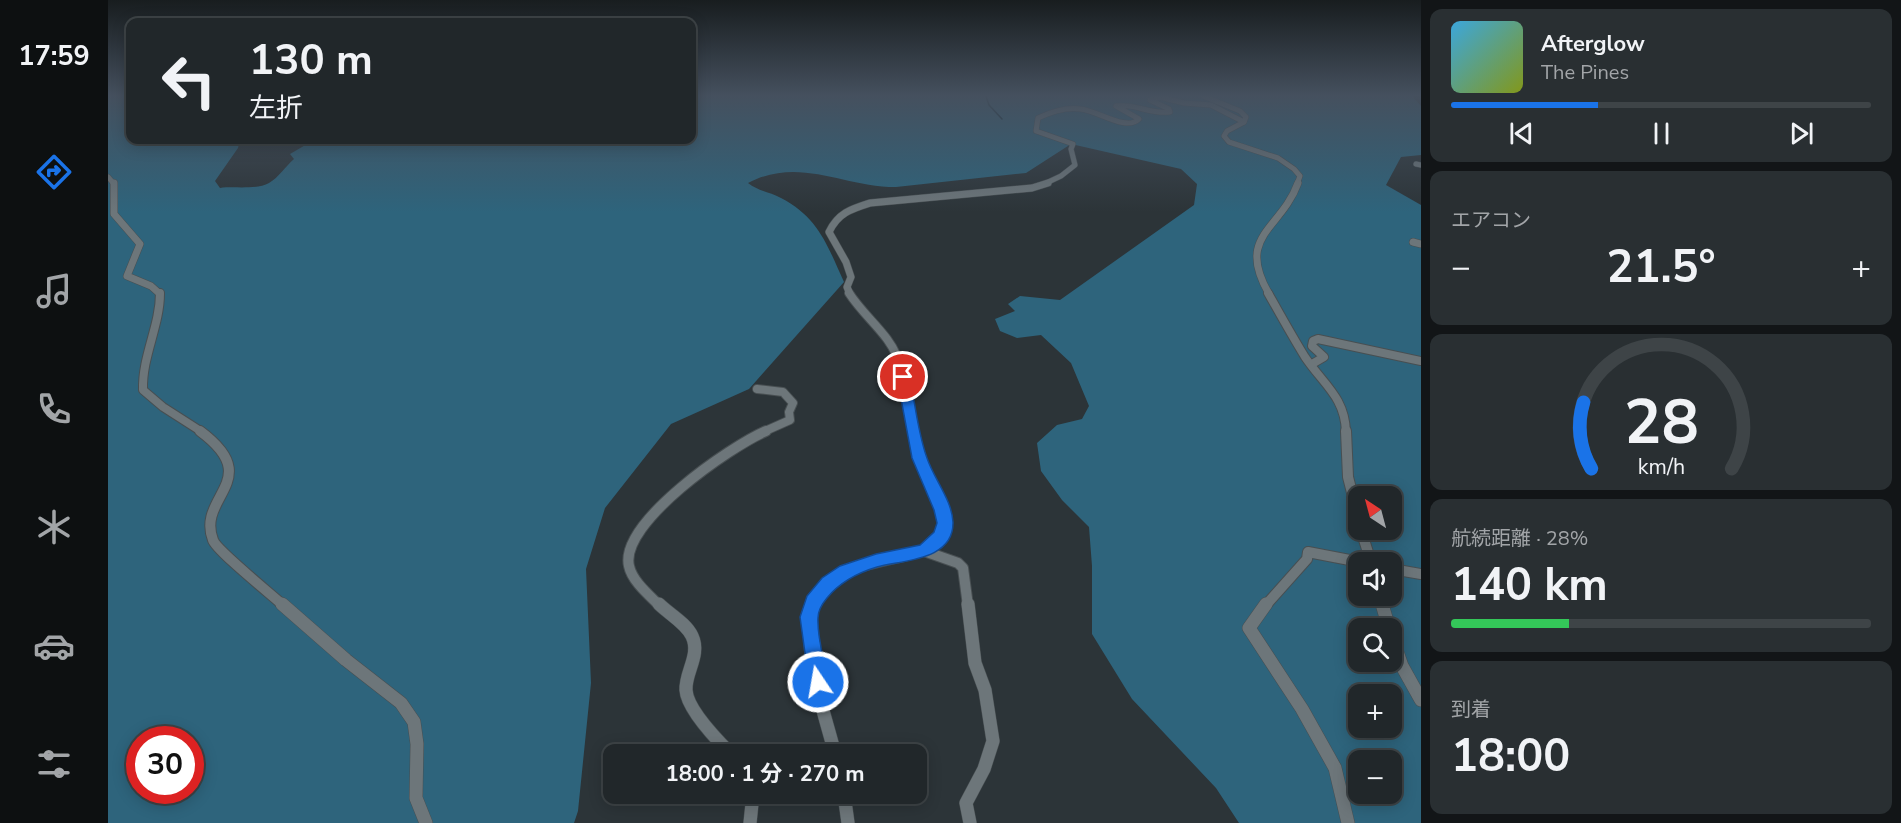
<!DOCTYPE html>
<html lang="ja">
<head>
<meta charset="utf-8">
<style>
	body { margin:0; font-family:"Nunito Sans","Noto Sans JP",sans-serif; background:#292f32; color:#f1f3f6; height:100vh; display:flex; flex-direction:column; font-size:22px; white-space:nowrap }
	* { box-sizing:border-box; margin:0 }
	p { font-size:20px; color:#a2a5a8 }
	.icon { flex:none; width:33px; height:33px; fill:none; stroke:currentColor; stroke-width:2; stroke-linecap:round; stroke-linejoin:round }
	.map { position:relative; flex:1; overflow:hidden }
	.sheet { display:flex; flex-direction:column; gap:9px; padding:9px; background:#121517; width:480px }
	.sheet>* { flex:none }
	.banner { position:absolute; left:18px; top:18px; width:570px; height:126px; border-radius:12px; box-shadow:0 3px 15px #0003,0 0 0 2px #3e4447; background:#21272a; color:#f1f3f6; overflow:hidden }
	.needle { width:39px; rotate:324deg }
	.tools { position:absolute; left:1240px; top:486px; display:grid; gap:12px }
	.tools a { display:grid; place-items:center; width:54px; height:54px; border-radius:12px; background:#21272a; box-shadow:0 3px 15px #0003,0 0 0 2px #3e4447; font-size:30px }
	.speed { position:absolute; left:18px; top:726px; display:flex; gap:12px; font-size:30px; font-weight:700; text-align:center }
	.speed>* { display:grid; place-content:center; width:78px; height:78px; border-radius:50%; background:#21272a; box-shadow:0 3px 15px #0003,0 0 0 2px #3e4447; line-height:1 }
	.speed .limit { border:9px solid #d22; background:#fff; color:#111 }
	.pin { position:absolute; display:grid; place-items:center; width:51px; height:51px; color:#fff; margin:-26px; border:3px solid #fff; border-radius:50%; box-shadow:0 2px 6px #0007 }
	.me { position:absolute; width:66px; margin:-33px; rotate:348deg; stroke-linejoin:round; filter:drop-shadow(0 0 4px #0008) }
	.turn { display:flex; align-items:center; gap:21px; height:126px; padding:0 24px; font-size:27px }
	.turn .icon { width:78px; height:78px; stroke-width:2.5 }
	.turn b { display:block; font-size:42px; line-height:51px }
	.big { font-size:45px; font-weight:700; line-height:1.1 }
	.sheet .widget { flex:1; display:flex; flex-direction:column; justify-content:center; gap:9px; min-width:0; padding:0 21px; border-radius:12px; background:#292f32 }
	.sheet .dial { align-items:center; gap:0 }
	.dial svg { height:156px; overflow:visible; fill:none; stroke:#3e4447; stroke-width:7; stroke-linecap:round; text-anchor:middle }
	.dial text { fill:#f1f3f6; stroke:none }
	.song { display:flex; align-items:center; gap:18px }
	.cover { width:72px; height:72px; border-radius:9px; background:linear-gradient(135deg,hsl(200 70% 55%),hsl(70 70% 35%)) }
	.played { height:6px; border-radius:3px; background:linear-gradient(90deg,#1a73e8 35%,#3e4447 35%) }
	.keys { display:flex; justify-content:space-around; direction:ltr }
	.heat { display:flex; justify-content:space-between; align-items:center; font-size:33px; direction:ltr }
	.charge { height:9px; border-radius:4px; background:linear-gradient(90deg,#34c759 28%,#3e4447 0) }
	.trip { position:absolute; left:495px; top:744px; width:324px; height:60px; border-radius:12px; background:#21272a; box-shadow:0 3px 15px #0003,0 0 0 2px #3e4447; font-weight:700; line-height:60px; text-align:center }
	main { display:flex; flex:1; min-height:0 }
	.tabs { display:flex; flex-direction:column; width:108px; justify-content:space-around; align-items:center; background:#0d1011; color:#a2a5a8 }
	.tabs .icon { width:42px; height:42px }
	.tabs .selected { color:#1a73e8 }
	.tabs b { font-size:27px; color:#f1f3f6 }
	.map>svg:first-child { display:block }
	.green { fill:#2e647c; fill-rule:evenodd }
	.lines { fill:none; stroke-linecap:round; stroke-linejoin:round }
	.stream { stroke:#011e2a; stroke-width:1.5 }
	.minor-far4-casing { stroke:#484f52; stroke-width:6 }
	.minor-far3-casing { stroke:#484f52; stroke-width:8 }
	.minor-far2-casing { stroke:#484f52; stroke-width:10 }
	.minor-far1-casing { stroke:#484f52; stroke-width:12 }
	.minor-casing { stroke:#484f52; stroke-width:14 }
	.minor-far4 { stroke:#6d767a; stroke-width:5 }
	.minor-far3 { stroke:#6d767a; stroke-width:7 }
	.minor-far2 { stroke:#6d767a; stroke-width:8 }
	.minor-far1 { stroke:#6d767a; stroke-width:10 }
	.minor { stroke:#6d767a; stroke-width:13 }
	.route { fill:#1a73e8; stroke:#114b97; stroke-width:1.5 }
</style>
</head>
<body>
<main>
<nav class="tabs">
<b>17:59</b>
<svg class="icon selected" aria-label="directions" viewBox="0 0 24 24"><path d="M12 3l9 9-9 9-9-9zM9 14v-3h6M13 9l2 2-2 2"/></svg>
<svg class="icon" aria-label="music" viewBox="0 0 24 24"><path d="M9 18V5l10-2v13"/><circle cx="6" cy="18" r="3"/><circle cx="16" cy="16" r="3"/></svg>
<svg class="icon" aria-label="phone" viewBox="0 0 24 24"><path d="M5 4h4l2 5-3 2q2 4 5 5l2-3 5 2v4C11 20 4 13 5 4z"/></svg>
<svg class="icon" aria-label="climate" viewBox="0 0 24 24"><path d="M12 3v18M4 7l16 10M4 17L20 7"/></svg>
<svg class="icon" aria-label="car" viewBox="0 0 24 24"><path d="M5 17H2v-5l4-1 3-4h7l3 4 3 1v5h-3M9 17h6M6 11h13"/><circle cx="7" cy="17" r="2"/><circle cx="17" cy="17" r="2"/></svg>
<svg class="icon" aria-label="filters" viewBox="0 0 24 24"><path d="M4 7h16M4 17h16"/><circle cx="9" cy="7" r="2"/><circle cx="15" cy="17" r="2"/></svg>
</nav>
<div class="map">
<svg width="1313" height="823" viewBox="0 0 1313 823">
	<rect width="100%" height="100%" fill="#2c3438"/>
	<path class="green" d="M 0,96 L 22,96 L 22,140 L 132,140 L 130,148 L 107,181 L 112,188 C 126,186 149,190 161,183 C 170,178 178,166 186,159 L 182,154 L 206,140 L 584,140 L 584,96 L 1304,96 L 1313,106 L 1313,155 L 1293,157 L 1278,185 L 1313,205 L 1313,823 L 1131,823 L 1108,788 L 1024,699 L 984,634 L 984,566 L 981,527 L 954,500 L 933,471 L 929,443 L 949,425 L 974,419 L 981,406 L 963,363 L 933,335 L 909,338 L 892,331 L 887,319 L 907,311 L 900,304 L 912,296 L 952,300 L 1086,205 L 1089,184 L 1073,169 L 963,144 L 918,173 L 788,187 C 734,187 692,156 640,183 C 650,191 662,192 673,198 C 711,218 719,245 736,282 L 641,389 L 563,424 L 497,508 L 478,569 L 483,683 L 470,811 L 466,823 L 0,823 ZM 1251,496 L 1284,496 L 1284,530 L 1251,530 ZM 1251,562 L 1284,562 L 1284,596 L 1251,596 ZM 1251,628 L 1284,628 L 1284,662 L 1251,662 ZM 1251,694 L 1284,694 L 1284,728 L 1251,728 ZM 32,740 L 82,740 L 82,790 L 32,790 ZM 1251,760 L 1284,760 L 1284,794 L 1251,794 Z"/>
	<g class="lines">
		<polyline class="stream" points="878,96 881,105 894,119"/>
		<defs>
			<g id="minor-far4">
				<polyline points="1095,96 1132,111 1138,117 1136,122 1119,131 1116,136 1121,142 1170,158 1186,169 1192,176 1189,184"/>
				<polyline points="1308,164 1313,165"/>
				<polyline points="0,177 6,184"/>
				<path d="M 936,184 L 953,176 L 967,165 L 963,149 L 965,144 L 928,131 L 930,118 C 943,112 957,107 972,109 C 989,110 1018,132 1031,119 L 1008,106 C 1027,103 1043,115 1062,112 L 1061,109 L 1042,100 L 1052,97 L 1076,103 L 1103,105 L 1136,122"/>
			</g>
			<g id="minor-far3">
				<polyline points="6,183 6,214 32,244 19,276 43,286 52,294"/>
				<polyline points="1305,242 1313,244"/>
				<path d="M 742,294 L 739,287 L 743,277 L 738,262 L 721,232 C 730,213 743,209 762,203 L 924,188 L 940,183"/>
				<path d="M 1161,294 C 1127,235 1173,230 1190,183"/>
			</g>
			<g id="minor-far2">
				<path d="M 52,293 C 52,326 34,356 35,390 L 55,407 L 94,432"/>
				<path d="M 741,293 C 752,310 767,323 779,339 C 799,366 800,400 805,432"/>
				<path d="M 1160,293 C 1172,314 1184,336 1197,357 C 1215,384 1237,397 1238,432"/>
				<polyline points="1204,364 1216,357 1204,346 1205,341 1210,339 1313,361"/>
				<polyline points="649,389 675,392 685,403 681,412 682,420 655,432"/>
			</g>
			<g id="minor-far1">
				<path d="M 92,431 C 158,480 88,496 105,540 C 108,550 164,595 176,606"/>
				<polyline points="1238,431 1240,477 1251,520"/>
				<polyline points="1253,530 1263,562"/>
				<polyline points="816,551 850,563 855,568 860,606"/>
				<polyline points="1284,569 1313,574"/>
				<polyline points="1272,596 1275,606"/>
				<path d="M 552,606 C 541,595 524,581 521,566 C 511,523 623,446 658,431"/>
				<path d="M 704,606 C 725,546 828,572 836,527 C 840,504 821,482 813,462 C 809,452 807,441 805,431"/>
				<polyline points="1157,606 1199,559 1200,552 1252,562"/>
			</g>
			<g id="minor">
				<polyline points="174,604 238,660 293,703 306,722 309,744 308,798 318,823"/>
				<path d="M 551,604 C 561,614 578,623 584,636 C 593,655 577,672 578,690 C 579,709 610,741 623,754"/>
				<path d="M 705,604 C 694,653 715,707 727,754"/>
				<polyline points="860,604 867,663 877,690 885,741 876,769 858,803 862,823"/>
				<polyline points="1158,604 1141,628 1194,709 1227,768 1240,823"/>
				<polyline points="1274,604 1281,628"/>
				<polyline points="1284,637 1294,666 1313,700"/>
				<polyline points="736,794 740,823"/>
				<polyline points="642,823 645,794"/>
			</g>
		</defs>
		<use href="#minor-far4" class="minor-far4-casing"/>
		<use href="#minor-far3" class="minor-far3-casing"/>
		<use href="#minor-far2" class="minor-far2-casing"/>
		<use href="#minor-far1" class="minor-far1-casing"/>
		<use href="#minor" class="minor-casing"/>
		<use href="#minor-far4" class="minor-far4"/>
		<use href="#minor-far3" class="minor-far3"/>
		<use href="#minor-far2" class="minor-far2"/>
		<use href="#minor-far1" class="minor-far1"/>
		<use href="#minor" class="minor"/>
	</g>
	<linearGradient id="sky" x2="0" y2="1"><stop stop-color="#181d1f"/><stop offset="0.45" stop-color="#45505e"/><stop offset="1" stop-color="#45505e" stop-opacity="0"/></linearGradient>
	<rect width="1313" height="212" fill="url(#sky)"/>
	<path class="route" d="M 795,373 L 802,377 C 807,404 810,433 819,458 C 826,479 844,500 845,522 C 846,561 794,560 769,567 C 749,573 732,582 719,598 C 714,604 710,610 710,618 C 709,639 717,662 720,682 L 717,688 L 710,691 L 704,688 L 701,682 L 692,617 L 699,596 L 714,578 L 732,566 L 768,554 L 812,545 L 826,532 L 829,523 L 826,510 L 804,458 L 789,377 Z"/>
</svg>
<div class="tools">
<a><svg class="needle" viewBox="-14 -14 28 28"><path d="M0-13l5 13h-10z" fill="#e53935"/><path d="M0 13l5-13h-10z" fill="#a2a5a8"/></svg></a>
<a><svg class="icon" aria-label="sound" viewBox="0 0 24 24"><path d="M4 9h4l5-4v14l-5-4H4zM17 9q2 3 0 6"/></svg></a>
<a><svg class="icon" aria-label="search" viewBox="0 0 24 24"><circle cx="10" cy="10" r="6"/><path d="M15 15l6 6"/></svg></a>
<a>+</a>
<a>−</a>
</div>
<div class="speed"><div class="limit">30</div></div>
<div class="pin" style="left:795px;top:377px;background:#d93025"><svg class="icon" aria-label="arrive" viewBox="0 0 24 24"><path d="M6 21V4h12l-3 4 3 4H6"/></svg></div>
<svg class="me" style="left:710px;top:682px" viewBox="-20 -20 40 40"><circle r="17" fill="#1a73e8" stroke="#fff" stroke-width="3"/><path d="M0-11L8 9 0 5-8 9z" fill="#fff"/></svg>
<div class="trip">18:00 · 1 分 · 270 m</div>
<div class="banner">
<div class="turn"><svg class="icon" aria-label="left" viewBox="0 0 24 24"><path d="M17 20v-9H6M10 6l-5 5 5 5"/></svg><div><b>130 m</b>左折</div></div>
</div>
</div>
<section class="sheet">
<div class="widget">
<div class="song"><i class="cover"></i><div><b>Afterglow</b><p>The Pines</p></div></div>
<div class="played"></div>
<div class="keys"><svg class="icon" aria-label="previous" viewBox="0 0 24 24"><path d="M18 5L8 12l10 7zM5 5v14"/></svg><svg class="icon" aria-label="pause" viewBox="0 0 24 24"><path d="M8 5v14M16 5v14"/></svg><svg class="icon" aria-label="next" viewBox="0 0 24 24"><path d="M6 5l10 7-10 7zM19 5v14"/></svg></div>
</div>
<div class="widget"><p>エアコン</p>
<div class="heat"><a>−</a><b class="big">21.5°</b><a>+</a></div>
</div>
<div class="widget dial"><svg viewBox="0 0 100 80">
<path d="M14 69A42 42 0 1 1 86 69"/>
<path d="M14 69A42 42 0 0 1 10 35" stroke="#1a73e8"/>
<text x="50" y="56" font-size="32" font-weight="700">28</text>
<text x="50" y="72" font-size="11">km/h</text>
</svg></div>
<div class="widget"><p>航続距離 · 28%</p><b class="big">140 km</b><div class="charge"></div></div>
<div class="widget"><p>到着</p><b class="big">18:00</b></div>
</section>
</main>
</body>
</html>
